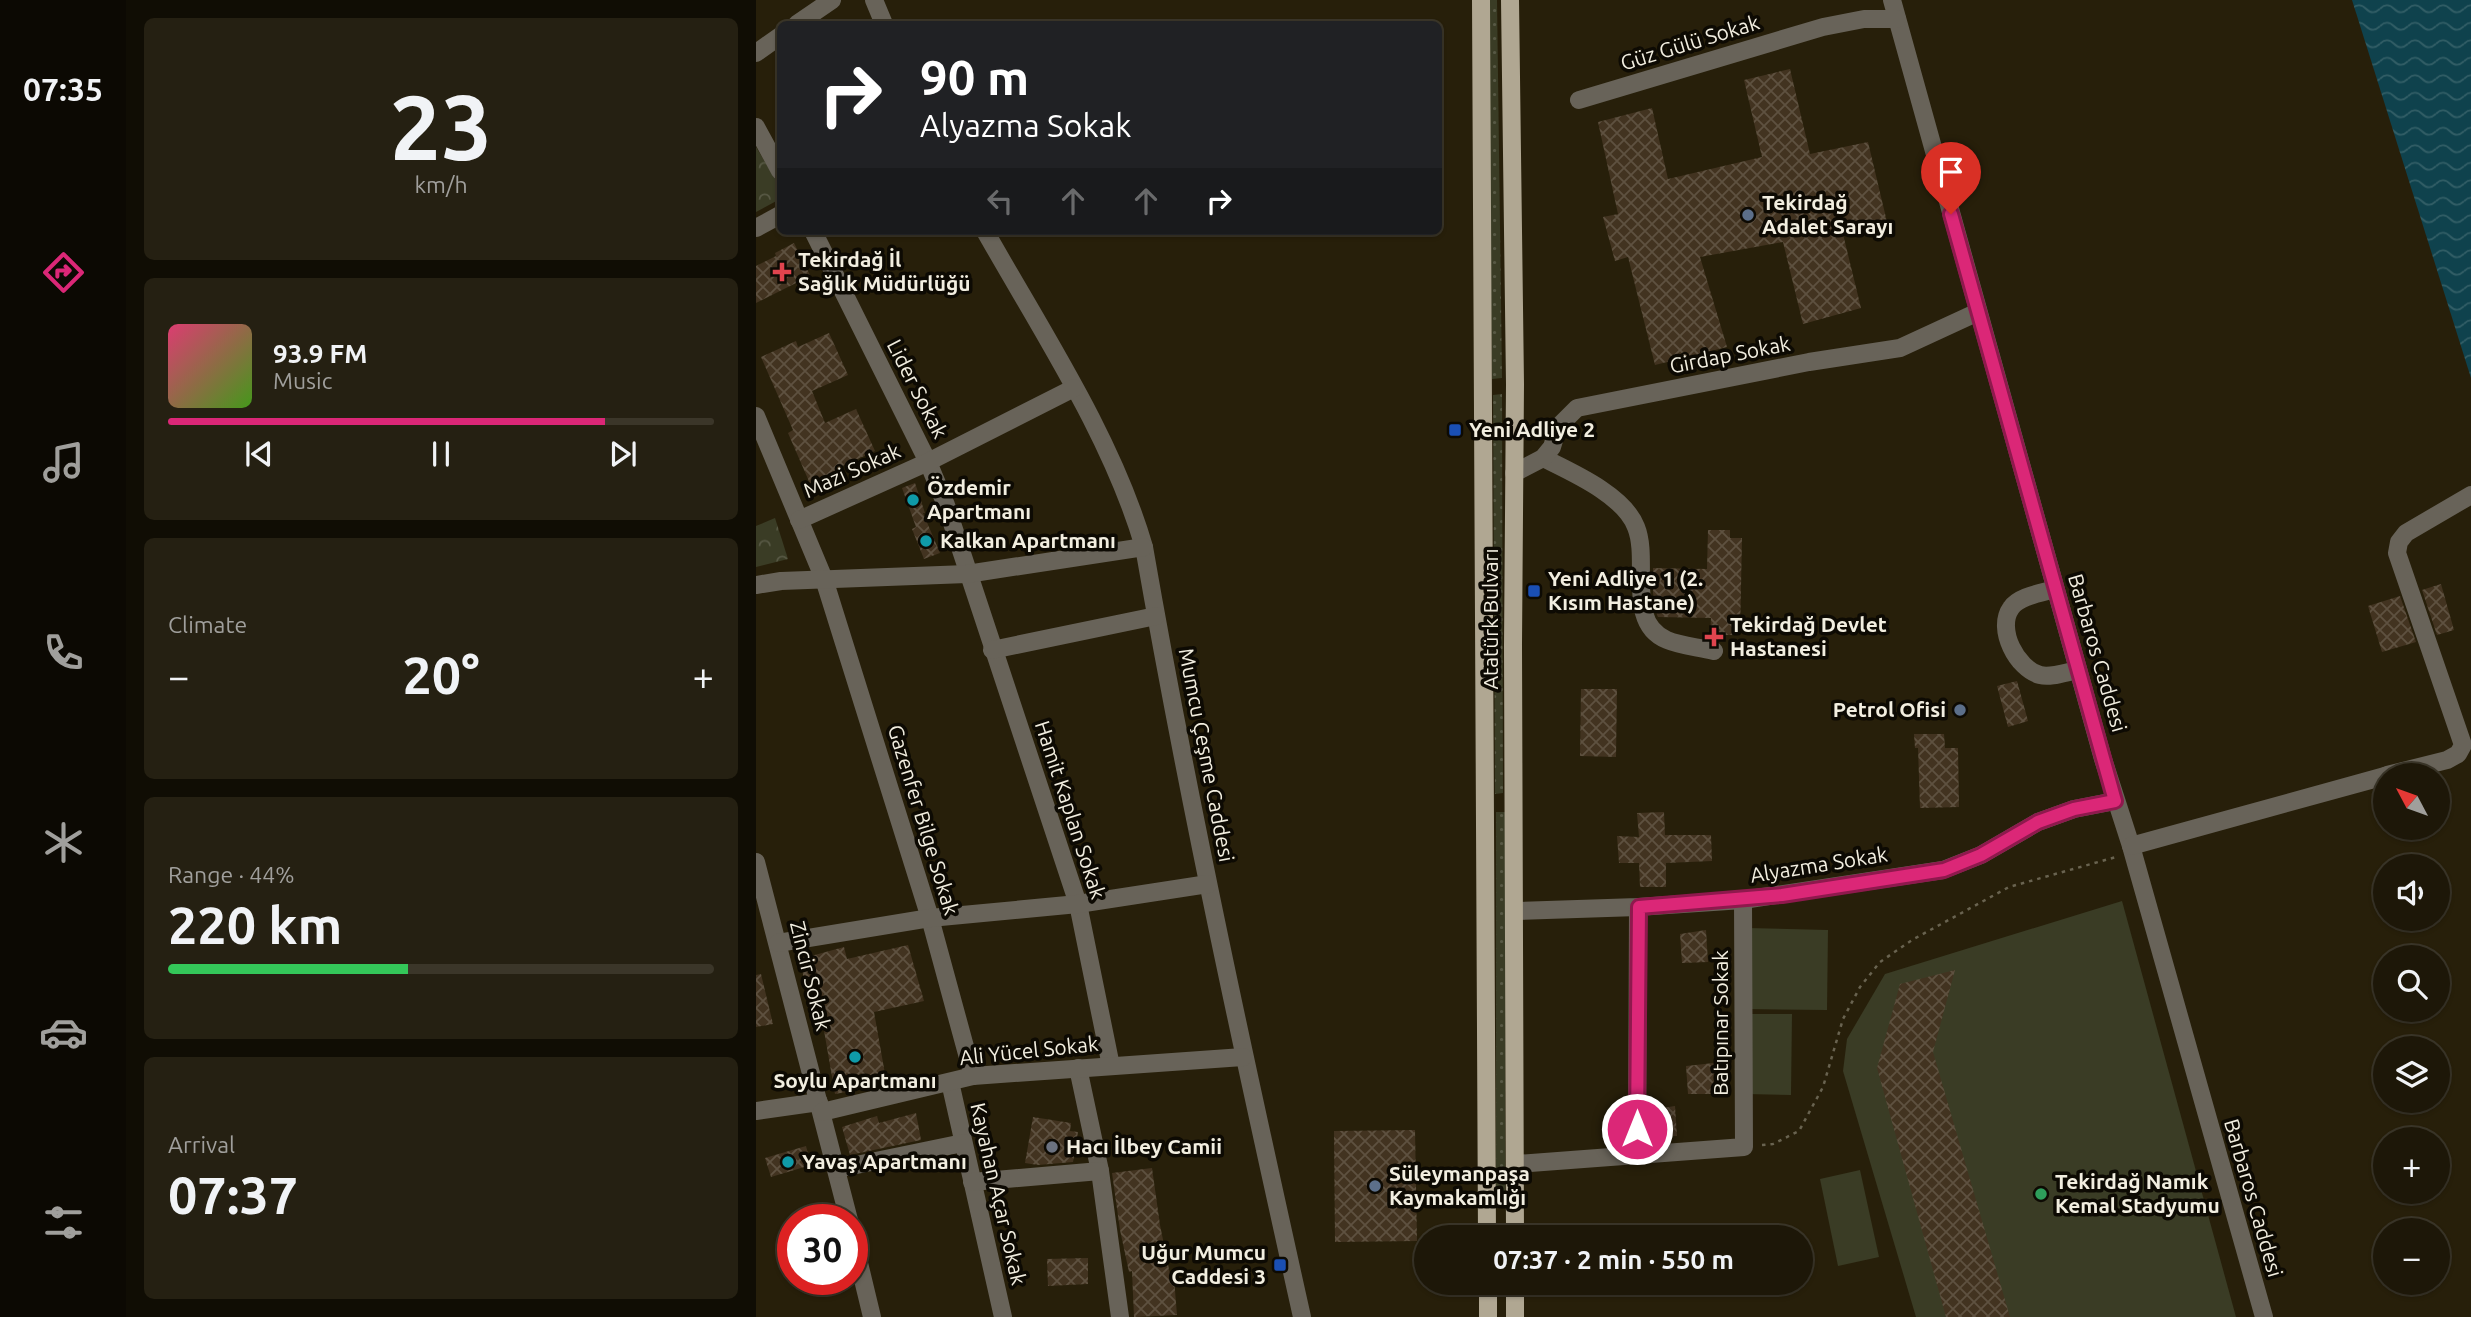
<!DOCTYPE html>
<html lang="en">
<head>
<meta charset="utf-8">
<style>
	body { margin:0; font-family:Ubuntu,sans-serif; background:#252012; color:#f1f3f6; height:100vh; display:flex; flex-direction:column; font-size:26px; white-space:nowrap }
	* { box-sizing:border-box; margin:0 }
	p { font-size:23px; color:#a09f9c }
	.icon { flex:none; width:38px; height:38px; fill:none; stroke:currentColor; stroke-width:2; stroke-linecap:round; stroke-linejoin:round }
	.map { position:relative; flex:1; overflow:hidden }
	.side { display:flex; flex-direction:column; gap:18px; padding:18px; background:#100d04; width:630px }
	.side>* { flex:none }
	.hud { position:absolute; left:21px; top:21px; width:665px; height:214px; border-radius:10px; box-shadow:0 2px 5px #0004,0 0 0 2px #3b3629; background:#202124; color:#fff; overflow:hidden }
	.needle { width:46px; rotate:311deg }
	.fabs { position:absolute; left:1617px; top:763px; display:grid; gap:14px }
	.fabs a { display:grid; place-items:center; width:77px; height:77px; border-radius:50%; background:#1d1708; box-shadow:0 2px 5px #0004,0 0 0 2px #3b3629; font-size:35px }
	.speed { position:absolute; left:21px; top:1204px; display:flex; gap:14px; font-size:35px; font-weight:700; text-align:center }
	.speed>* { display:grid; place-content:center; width:91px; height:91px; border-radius:50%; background:#1d1708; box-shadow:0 2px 5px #0004,0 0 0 2px #3b3629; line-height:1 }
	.speed .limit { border:10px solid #d22; background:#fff; color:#111 }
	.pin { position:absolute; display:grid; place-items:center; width:60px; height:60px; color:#fff; margin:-72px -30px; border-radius:50% 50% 50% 0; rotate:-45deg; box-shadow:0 0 7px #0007 }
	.pin .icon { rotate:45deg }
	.me { position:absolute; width:77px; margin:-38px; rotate:0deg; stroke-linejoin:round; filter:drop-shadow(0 0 5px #0008) }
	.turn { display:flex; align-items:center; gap:24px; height:147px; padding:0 28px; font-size:32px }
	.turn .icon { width:91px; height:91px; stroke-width:2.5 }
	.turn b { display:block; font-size:49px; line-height:60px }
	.lanes { display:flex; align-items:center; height:66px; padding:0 28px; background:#0003; justify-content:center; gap:35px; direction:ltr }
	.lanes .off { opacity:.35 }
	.big { font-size:52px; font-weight:700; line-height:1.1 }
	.side .tile { flex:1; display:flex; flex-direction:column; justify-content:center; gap:10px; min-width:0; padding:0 24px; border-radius:10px; background:#252012 }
	.side .dial { align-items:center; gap:0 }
	.dial b { font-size:91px; line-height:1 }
	.song { display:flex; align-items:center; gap:21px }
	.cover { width:84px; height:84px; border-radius:10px; background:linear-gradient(135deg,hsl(340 70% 55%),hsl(100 70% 35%)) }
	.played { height:7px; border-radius:4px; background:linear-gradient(90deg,#db2777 80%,#3b3629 80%) }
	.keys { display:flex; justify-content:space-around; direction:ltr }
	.heat { display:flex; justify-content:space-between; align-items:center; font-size:38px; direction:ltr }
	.charge { height:10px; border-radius:5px; background:linear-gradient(90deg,#34c759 44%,#3b3629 0) }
	.trip { position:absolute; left:658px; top:1225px; width:399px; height:70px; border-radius:35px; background:#1d1708; box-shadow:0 2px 5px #0004,0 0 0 2px #3b3629; font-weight:700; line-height:70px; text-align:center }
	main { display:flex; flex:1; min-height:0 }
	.menu { display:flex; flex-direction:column; width:126px; justify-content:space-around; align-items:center; background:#0c0903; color:#a09f9c }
	.menu .icon { width:49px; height:49px }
	.menu .active { color:#db2777 }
	.menu b { font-size:32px; color:#f1f3f6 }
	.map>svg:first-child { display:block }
	.grass { fill:url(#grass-dots) }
	.park { fill:url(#park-crowns) }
	.pitch { fill:#3a3c25 }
	.water { fill:url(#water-waves) }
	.building { fill:url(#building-cross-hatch) }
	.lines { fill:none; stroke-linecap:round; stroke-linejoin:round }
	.path { stroke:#696350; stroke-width:2.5; stroke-dasharray:3.5 5; stroke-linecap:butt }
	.minor { stroke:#686359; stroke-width:18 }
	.major { stroke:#b0a792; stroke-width:18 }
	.route-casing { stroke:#8e194d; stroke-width:18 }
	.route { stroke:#db2777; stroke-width:12 }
	.service-dot { fill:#5c6f8a; stroke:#0d0a03; stroke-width:2.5 }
	.health-dot { fill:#e0444e; stroke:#0d0a03; stroke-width:2.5 }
	.transit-dot { fill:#1a4fb4; stroke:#0d0a03; stroke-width:2.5 }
	.culture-dot { fill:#0f9aa8; stroke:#0d0a03; stroke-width:2.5 }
	.worship-dot { fill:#6b7280; stroke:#0d0a03; stroke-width:2.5 }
	.leisure-dot { fill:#2e9e5b; stroke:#0d0a03; stroke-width:2.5 }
	.labels { text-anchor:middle; stroke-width:7; stroke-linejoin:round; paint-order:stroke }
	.street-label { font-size:21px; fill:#f2eee0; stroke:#0d0a03 }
	.poi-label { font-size:21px; font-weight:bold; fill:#f2eee0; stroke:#0d0a03; text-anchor:start }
</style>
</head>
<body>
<main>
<nav class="menu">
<b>07:35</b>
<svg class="icon active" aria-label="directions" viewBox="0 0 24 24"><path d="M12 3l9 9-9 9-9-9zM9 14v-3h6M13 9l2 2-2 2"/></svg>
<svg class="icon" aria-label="music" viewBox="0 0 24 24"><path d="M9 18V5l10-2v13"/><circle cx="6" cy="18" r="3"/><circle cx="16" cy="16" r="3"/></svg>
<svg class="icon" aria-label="phone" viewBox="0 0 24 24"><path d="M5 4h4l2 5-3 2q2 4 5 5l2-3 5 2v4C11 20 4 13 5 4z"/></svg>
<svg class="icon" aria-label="climate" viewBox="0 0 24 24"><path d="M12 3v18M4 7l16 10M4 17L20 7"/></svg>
<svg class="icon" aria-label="car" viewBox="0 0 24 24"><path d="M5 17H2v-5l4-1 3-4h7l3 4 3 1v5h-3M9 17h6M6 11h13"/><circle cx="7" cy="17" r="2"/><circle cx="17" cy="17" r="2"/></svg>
<svg class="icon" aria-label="filters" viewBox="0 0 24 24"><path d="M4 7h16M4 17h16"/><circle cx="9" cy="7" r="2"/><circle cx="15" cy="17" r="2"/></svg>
</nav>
<section class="side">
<div class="tile dial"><b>23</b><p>km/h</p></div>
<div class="tile">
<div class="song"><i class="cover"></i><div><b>93.9 FM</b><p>Music</p></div></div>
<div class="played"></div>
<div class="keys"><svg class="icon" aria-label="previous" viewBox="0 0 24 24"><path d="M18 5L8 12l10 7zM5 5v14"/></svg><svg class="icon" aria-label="pause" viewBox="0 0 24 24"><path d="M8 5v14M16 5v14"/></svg><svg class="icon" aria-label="next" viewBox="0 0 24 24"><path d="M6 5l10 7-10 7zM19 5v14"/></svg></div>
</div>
<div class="tile"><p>Climate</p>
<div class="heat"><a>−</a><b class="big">20°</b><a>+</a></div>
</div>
<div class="tile"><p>Range · 44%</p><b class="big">220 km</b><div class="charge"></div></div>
<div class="tile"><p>Arrival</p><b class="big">07:37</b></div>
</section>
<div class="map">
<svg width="1715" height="1317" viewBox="0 0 1715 1317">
	<defs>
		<pattern id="grass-dots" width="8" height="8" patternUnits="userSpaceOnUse" patternTransform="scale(1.75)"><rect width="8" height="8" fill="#3a3c25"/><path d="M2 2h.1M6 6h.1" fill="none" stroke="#575844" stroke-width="1.8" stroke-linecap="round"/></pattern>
		<pattern id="park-crowns" width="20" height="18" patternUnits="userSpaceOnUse" patternTransform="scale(1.75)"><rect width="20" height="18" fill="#3a3c25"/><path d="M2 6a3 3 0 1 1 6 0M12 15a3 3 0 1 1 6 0" fill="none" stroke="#575844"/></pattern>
		<pattern id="water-waves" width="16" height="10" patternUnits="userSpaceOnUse" patternTransform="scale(1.75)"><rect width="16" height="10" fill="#0f424d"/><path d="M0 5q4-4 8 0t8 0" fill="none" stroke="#325e66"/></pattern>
		<pattern id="building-cross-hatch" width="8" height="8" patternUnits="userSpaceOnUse" patternTransform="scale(1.75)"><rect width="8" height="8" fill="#423320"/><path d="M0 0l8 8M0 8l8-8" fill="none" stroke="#5e5140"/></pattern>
	</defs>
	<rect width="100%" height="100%" fill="#271f0a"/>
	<g class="grass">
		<polygon points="731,0 741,0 746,378 736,379"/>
		<polygon points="746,394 747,793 739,794 737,395"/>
		<polygon points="740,812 750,812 749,1203 740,1204"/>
	</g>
	<g class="park">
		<polygon points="0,147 24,187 24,199 0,212"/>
		<polygon points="19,518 32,559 0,567 0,526"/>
	</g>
	<g class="pitch">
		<polygon points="1366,901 1480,1317 1160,1317 1087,1071 1091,1039 1129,974"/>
		<polygon points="991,928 1072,930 1071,1010 989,1009"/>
		<polygon points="992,1014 1036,1014 1035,1095 990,1094"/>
		<polygon points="1104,1170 1123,1257 1082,1266 1064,1179"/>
	</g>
	<polygon class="water" points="1596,0 1715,0 1715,378"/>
	<g class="building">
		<polygon points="1034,69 1054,154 1112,142 1131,222 1086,230 1105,308 1047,324 1027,242 944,257 971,347 899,365 872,257 859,261 847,217 862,214 842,122 896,108 912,179 1006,157 988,80"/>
		<polygon points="38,243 56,279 41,286 40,283 0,303 0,266 20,256 19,253"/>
		<polygon points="73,333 92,375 56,391 69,423 100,409 119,451 82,468 85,473 55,486 32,433 37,430 5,357 40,341 42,347"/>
		<polygon points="159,483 169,513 167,513 184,553 168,559 156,529 160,527 146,488"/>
		<polygon points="952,530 974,530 974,538 986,538 984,635 954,635 955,618 902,617 901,615 897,593 897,568 951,569"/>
		<polygon points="1685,584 1698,630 1681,635 1666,590"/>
		<polygon points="1644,596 1660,642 1626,652 1612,606"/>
		<polygon points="1261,681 1272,721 1252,727 1241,686"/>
		<polygon points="825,689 861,689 860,757 824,756"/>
		<polygon points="1158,734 1188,734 1189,748 1202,748 1203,807 1164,808 1162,748 1159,748"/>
		<polygon points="908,812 909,835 955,835 956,861 910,863 910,887 884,887 883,863 863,863 861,836 883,837 881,813"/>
		<polygon points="950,930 952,962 926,963 924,934"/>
		<polygon points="152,945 168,1001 118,1012 131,1085 79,1094 66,1019 56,1021 44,959 88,947 91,959"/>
		<polygon points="1199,970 1177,1052 1254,1317 1190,1317 1121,1068 1144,984"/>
		<polygon points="5,974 17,1024 0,1027 0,975"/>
		<polygon points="967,1062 966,1094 932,1094 930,1066"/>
		<polygon points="919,1106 921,1136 892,1137 893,1110"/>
		<polygon points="160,1113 165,1140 94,1155 86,1127 121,1116 123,1123"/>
		<polygon points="277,1117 315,1123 314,1131 322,1132 317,1162 282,1165 269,1163"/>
		<polygon points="659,1130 661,1241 579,1242 578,1131"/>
		<polygon points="50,1146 55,1165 15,1177 9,1158"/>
		<polygon points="396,1168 404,1225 415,1279 418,1278 421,1315 378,1317 376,1271 373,1272 364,1230 356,1173"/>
		<polygon points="332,1258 332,1284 292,1286 291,1259"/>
	</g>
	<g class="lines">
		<polyline class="path" points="1006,1145 1017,1144 1043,1131 1067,1087 1087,1019 1104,987 1124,962 1156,940 1253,887 1360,857"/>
		<g class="minor">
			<polyline points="118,0 128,24"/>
			<polyline points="1136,0 1347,759 1375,846 1508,1317"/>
			<polyline points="41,24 76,0"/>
			<polyline points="0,53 24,36"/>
			<polyline points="823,100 1067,27 1108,19 1141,19"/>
			<polyline points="0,127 24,171"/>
			<polyline points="0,228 24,215"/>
			<polyline points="57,231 172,462 190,505 322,904 355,1066"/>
			<path d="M 229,231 C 286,332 356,437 388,547 C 433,806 489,1061 546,1317"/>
			<polyline points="0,416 68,579 174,918 217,1076"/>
			<path d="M 787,458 C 815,472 868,495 880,527 C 894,561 869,623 911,640 C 925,646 943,647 958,651"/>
			<polyline points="758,473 787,458 796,447 802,427 821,408 1053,362 1144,348 1222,312"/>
			<polyline points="43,520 172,462 318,388"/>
			<polyline points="0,585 25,581 211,574 388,547"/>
			<path d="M 1299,589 C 1286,593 1263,596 1255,608 C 1240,629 1261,669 1284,675 C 1295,678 1310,672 1322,670"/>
			<polyline points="236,650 400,616"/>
			<polyline points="1631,775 1691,760 1702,754 1707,745 1641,553 1643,542 1650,533 1715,495"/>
			<polyline points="1375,846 1629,776"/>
			<polyline points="0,862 93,1220"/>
			<polyline points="759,911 882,907 987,900 1187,870 1225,855 1282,822 1318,809 1359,801"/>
			<polyline points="22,943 174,918 322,904 452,884"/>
			<polyline points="322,1068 344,1171 364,1317"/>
			<polyline points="194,1082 247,1317"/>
			<polyline points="0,1111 63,1102"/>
			<polyline points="66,1112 217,1076 487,1057"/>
			<polyline points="881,1156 882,907"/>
			<polyline points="760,1164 988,1147 987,900"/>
			<polyline points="81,1169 207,1143"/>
			<polyline points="216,1182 344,1171"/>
			<polyline points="96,1234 116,1317"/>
		</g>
		<g class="major">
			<polyline points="725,0 731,1237"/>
			<polyline points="754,0 759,384 757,645 759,1237"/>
			<polyline points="732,1283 732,1317"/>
			<polyline points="759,1317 759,1283"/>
		</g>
	</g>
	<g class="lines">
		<defs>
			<polyline id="route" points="881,1129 883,907 1026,895 1188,870 1225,855 1282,822 1318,809 1359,801 1195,214"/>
		</defs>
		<use href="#route" class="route-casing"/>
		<use href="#route" class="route"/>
	</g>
	<g class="service-dot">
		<circle cx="992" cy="215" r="7"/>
		<circle cx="1204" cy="710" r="7"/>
		<circle cx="619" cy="1186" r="7"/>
	</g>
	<g class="health-dot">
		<path d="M22.5 261.5h7v7h7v7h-7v7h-7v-7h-7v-7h7z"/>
		<path d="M954.5 626.5h7v7h7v7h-7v7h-7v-7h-7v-7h7z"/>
	</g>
	<g class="transit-dot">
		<rect x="692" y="423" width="14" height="14" rx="3.5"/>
		<rect x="771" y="584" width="14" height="14" rx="3.5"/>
		<rect x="517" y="1258" width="14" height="14" rx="3.5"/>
	</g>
	<g class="culture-dot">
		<circle cx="157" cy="500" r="7"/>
		<circle cx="170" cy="541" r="7"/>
		<circle cx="99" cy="1057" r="7"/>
		<circle cx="32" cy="1162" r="7"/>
	</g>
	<circle class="worship-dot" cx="296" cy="1147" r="7"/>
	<circle class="leisure-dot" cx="1285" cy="1194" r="7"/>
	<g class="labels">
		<g class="street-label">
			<text transform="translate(934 43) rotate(-17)" y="7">Güz Gülü Sokak</text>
			<text transform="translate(974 355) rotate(-11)" y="7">Girdap Sokak</text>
			<text transform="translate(161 389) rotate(63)" y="7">Lider Sokak</text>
			<text transform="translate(96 471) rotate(-24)" y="7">Mazi Sokak</text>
			<text transform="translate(735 619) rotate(-90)" y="7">Atatürk Bulvarı</text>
			<text transform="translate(1341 653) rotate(74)" y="7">Barbaros Caddesi</text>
			<text transform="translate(450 755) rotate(79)" y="7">Mumcu Çeşme Caddesi</text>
			<text transform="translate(314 810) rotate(72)" y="7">Hamit Kaplan Sokak</text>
			<text transform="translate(167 820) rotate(73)" y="7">Gazenfer Bilge Sokak</text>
			<text transform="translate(1063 865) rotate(-9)" y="7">Alyazma Sokak</text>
			<text transform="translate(54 976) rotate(76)" y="7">Zincir Sokak</text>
			<text transform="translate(965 1023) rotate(-90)" y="7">Batıpınar Sokak</text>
			<text transform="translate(273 1051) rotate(-6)" y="7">Ali Yücel Sokak</text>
			<text transform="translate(242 1194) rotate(77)" y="7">Kayahan Açar Sokak</text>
			<text transform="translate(1497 1198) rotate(74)" y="7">Barbaros Caddesi</text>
		</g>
		<g class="poi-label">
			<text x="1006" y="210">Tekirdağ<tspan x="1006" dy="24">Adalet Sarayı</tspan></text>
			<text x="42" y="267">Tekirdağ İl<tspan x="42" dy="24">Sağlık Müdürlüğü</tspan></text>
			<text x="713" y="437">Yeni Adliye 2</text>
			<text x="171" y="495">Özdemir<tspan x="171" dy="24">Apartmanı</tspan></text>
			<text x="184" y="548">Kalkan Apartmanı</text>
			<text x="792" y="586">Yeni Adliye 1 (2.<tspan x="792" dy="24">Kısım Hastane)</tspan></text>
			<text x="974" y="632">Tekirdağ Devlet<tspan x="974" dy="24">Hastanesi</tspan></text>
			<text x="1190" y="717" text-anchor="end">Petrol Ofisi</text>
			<text x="99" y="1088" text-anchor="middle">Soylu Apartmanı</text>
			<text x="310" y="1154">Hacı İlbey Camii</text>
			<text x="46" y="1169">Yavaş Apartmanı</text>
			<text x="633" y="1181">Süleymanpaşa<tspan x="633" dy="24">Kaymakamlığı</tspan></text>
			<text x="1299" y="1189">Tekirdağ Namık<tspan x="1299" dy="24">Kemal Stadyumu</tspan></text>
			<text x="510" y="1260" text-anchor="end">Uğur Mumcu<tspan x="510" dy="24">Caddesi 3</tspan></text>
		</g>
	</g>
</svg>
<div class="fabs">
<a><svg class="needle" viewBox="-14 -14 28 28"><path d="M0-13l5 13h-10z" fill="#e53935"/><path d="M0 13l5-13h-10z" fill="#a09f9c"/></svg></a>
<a><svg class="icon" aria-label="sound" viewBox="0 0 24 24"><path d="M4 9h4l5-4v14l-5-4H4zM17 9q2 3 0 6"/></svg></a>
<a><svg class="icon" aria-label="search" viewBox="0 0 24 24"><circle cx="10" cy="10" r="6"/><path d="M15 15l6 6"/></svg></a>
<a><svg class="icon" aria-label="layers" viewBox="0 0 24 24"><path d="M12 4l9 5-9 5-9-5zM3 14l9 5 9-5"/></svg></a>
<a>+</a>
<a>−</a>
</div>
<div class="speed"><div class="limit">30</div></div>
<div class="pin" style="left:1195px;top:214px;background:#d93025"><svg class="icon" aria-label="arrive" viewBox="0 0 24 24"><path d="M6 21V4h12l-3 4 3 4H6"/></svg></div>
<svg class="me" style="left:881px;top:1129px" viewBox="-20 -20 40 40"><circle r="17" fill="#db2777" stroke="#fff" stroke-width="3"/><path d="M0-11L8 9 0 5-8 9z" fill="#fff"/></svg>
<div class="trip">07:37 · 2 min · 550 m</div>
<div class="hud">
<div class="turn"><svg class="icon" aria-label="right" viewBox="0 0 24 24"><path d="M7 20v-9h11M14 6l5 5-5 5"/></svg><div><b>90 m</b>Alyazma Sokak</div></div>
<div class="lanes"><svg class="icon off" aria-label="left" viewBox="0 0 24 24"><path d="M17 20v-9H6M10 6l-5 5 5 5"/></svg><svg class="icon off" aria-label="ahead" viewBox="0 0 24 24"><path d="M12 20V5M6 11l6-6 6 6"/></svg><svg class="icon off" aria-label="ahead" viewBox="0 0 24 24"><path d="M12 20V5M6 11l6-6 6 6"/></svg><svg class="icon" aria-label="right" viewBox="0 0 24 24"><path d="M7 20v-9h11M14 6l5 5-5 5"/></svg></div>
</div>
</div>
</main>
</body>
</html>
